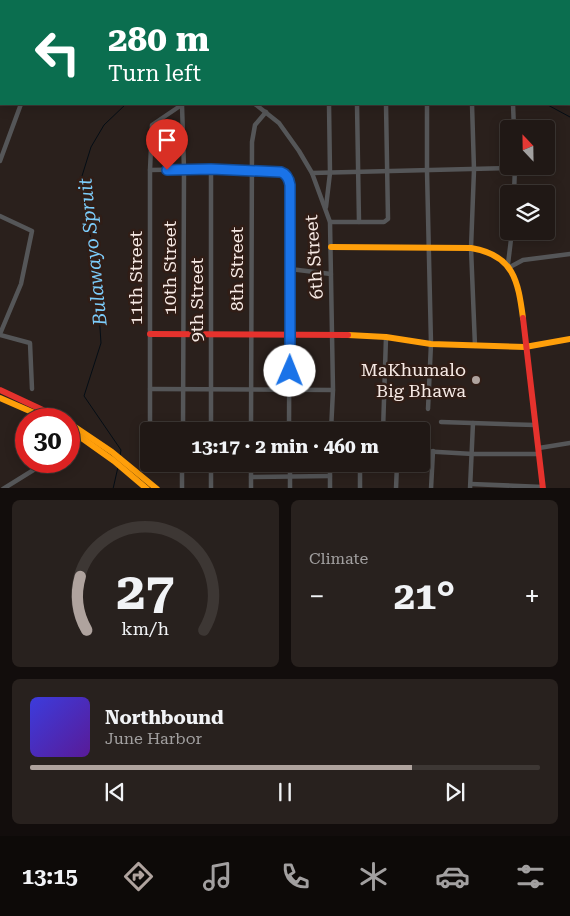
<!DOCTYPE html>
<html lang="en">
<head>
<meta charset="utf-8">
<style>
	body { margin:0; font-family:"Roboto Serif",serif; background:#28211e; color:#f1f3f6; height:100vh; display:flex; flex-direction:column; font-size:19px; white-space:nowrap }
	* { box-sizing:border-box; margin:0 }
	p { font-size:16px; color:#a2a0a0 }
	.icon { flex:none; width:28px; height:28px; fill:none; stroke:currentColor; stroke-width:2; stroke-linecap:round; stroke-linejoin:round }
	.map { position:relative; height:488px; overflow:hidden }
	.sheet { display:flex; flex-direction:column; gap:12px; padding:12px; background:#120d0c; flex:1 }
	.sheet>* { flex:none }
	.banner { position:absolute; left:0px; top:0px; width:570px; height:105px; box-shadow:0 2px 12px #0003,0 0 0 1px #3d3734; background:#0b6e4f; color:#fff; overflow:hidden }
	.needle { width:32px; rotate:338deg }
	.fabs { position:absolute; left:500px; top:120px; display:grid; gap:10px }
	.fabs a { display:grid; place-items:center; width:55px; height:55px; border-radius:5px; background:#201815; box-shadow:0 2px 12px #0003,0 0 0 1px #3d3734; font-size:25px }
	.speed { position:absolute; left:15px; top:408px; display:flex; gap:10px; font-size:25px; font-weight:700; text-align:center }
	.speed>* { display:grid; place-content:center; width:65px; height:65px; border-radius:50%; background:#201815; box-shadow:0 2px 12px #0003,0 0 0 1px #3d3734; line-height:1 }
	.speed .limit { border:8px solid #d22; background:#fff; color:#111 }
	.pin { position:absolute; display:grid; place-items:center; width:42px; height:42px; color:#fff; margin:-51px -21px; border-radius:50% 50% 50% 0; rotate:-45deg; box-shadow:0 0 5px #0007 }
	.pin .icon { rotate:45deg }
	.me { position:absolute; width:55px; margin:-28px; rotate:1deg; stroke-linejoin:round; filter:drop-shadow(0 0 4px #0008) }
	.turn { display:flex; align-items:center; gap:18px; height:105px; padding:0 25px; font-size:22px }
	.turn .icon { width:65px; height:65px; stroke-width:2.5 }
	.turn b { display:block; font-size:35px; line-height:42px }
	.big { font-size:38px; font-weight:700; line-height:1.1 }
	.sheet .tile { flex:1; display:flex; flex-direction:column; justify-content:center; gap:8px; min-width:0; padding:0 18px; border-radius:8px; background:#28211e }
	.sheet .dial { align-items:center; gap:0 }
	.dial svg { height:130px; overflow:visible; fill:none; stroke:#3d3734; stroke-width:7; stroke-linecap:round; text-anchor:middle }
	.dial text { fill:#f1f3f6; stroke:none }
	.song { display:flex; align-items:center; gap:15px }
	.cover { width:60px; height:60px; border-radius:8px; background:linear-gradient(135deg,hsl(240 70% 55%),hsl(270 70% 35%)) }
	.played { height:5px; border-radius:2px; background:linear-gradient(90deg,#afa39e 75%,#3d3734 75%) }
	.keys { display:flex; justify-content:space-around; direction:ltr }
	.heat { display:flex; justify-content:space-between; align-items:center; font-size:28px; direction:ltr }
	.sheet .tiles { flex:1; display:grid; gap:12px; grid-template-columns:1fr 1fr }
	.tile:last-child { grid-column:span 2 }
	.trip { position:absolute; left:140px; top:422px; width:290px; height:50px; border-radius:5px; background:#201815; box-shadow:0 2px 12px #0003,0 0 0 1px #3d3734; font-weight:700; line-height:50px; text-align:center }
	.menu { display:flex; height:80px; justify-content:space-around; align-items:center; background:#0d0a08; color:#a2a0a0 }
	.menu .icon { width:35px; height:35px }
	.menu .active { color:#afa39e }
	.menu b { font-size:22px; color:#f1f3f6 }
	.map>svg:first-child { display:block }
	.lines { fill:none; stroke-linecap:round; stroke-linejoin:round }
	.stream { stroke:#040d15; stroke-width:1 }
	.street { stroke:#555658; stroke-width:4.5 }
	.slow { stroke:#ff9f0a; stroke-width:6 }
	.jam { stroke:#e5322d; stroke-width:6 }
	.route-casing { stroke:#114b97; stroke-width:12 }
	.route { stroke:#1a73e8; stroke-width:9 }
	.poi-dot { fill:#afa39e; stroke:#301d16; stroke-width:2 }
	.labels { text-anchor:middle; stroke-width:5; stroke-linejoin:round; paint-order:stroke }
	.street-label { font-size:18px; fill:#f6e9e4; stroke:#301d16 }
	.poi-label { font-size:18px; fill:#f6e9e4; stroke:#301d16; text-anchor:end }
	.water-label { font-size:19px; font-style:italic; fill:#7ccdfb; stroke:#301d16 }
</style>
</head>
<body>
<div class="map">
<svg width="570" height="489" viewBox="0 0 570 489">
	<rect width="100%" height="100%" fill="#2a201c"/>
	<g class="lines">
		<g class="stream">
			<polyline points="232,1 233,0"/>
			<polyline points="506,1 506,0"/>
			<polyline points="546,104 570,117"/>
			<polyline points="120,456 121,450 84,396 101,343 97,284 82,176 91,147 104,125 126,104"/>
			<polyline points="113,489 118,467"/>
		</g>
		<g class="street">
			<polyline points="47,0 48,1"/>
			<polyline points="163,0 164,1"/>
			<polyline points="443,0 443,1"/>
			<polyline points="0,1 1,3"/>
			<polyline points="75,1 77,0"/>
			<polyline points="0,16 1,17"/>
			<polyline points="0,45 1,45"/>
			<polyline points="0,94 1,94"/>
			<polyline points="255,104 279,123 299,151 312,173 330,222 333,390 331,431"/>
			<polyline points="357,104 359,222"/>
			<polyline points="427,104 427,171 431,344 428,409"/>
			<polyline points="472,104 474,170 471,248 475,346"/>
			<polyline points="513,104 514,129"/>
			<polyline points="182,105 184,169 183,431"/>
			<polyline points="0,161 21,104"/>
			<polyline points="150,170 211,169 281,172 285,174 290,185 289,431"/>
			<polyline points="312,173 515,168"/>
			<polyline points="514,194 515,166"/>
			<polyline points="326,207 330,173 329,104"/>
			<polyline points="0,216 32,231 21,284 0,334"/>
			<polyline points="330,222 384,222 388,219 386,104"/>
			<polyline points="508,264 512,231"/>
			<polyline points="510,267 523,260 570,254"/>
			<polyline points="290,269 331,274"/>
			<polyline points="0,335 30,343 32,389"/>
			<polyline points="150,389 333,390"/>
			<polyline points="441,422 535,425"/>
			<polyline points="150,431 150,170 152,125 183,104"/>
			<polyline points="211,431 211,169"/>
			<polyline points="251,431 252,142 255,125 266,112"/>
			<polyline points="383,431 386,337"/>
			<polyline points="539,448 570,443"/>
			<polyline points="421,451 473,454 539,454"/>
			<polyline points="251,464 251,489"/>
			<polyline points="290,464 290,489"/>
			<polyline points="251,477 330,476"/>
			<polyline points="471,484 543,487"/>
			<polyline points="3,489 48,461"/>
			<polyline points="182,489 182,464"/>
			<polyline points="211,489 211,464"/>
			<polyline points="330,489 330,464"/>
			<polyline points="360,489 360,464"/>
			<polyline points="396,489 397,464"/>
			<polyline points="431,489 433,451"/>
			<polyline points="470,489 473,423"/>
		</g>
		<g class="slow">
			<path d="M 331,247 L 471,248 C 514,255 518,281 523,318"/>
			<polyline points="348,335 386,337 431,344 525,347 570,339"/>
			<polyline points="0,398 48,419"/>
			<polyline points="69,423 112,452 157,489"/>
			<polyline points="69,429 114,461 147,489"/>
		</g>
		<g class="jam">
			<polyline points="523,318 543,489"/>
			<polyline points="150,334 348,335"/>
			<polyline points="0,390 62,419"/>
		</g>
	</g>
	<g class="lines">
		<defs>
			<path id="route" d="M 167,170 L 211,169 L 281,172 C 287,174 289,179 290,185 L 290,371"/>
		</defs>
		<use href="#route" class="route-casing"/>
		<use href="#route" class="route"/>
	</g>
	<circle class="poi-dot" cx="476" cy="380" r="5"/>
	<g class="labels">
		<g class="street-label">
			<text transform="translate(314 257) rotate(-94)" y="6">6th Street</text>
			<text transform="translate(170 268) rotate(-90)" y="6">10th Street</text>
			<text transform="translate(237 269) rotate(-90)" y="6">8th Street</text>
			<text transform="translate(136 278) rotate(-90)" y="6">11th Street</text>
			<text transform="translate(197 300) rotate(-90)" y="6">9th Street</text>
		</g>
		<g class="poi-label">
			<text x="466" y="376">MaKhumalo<tspan x="466" dy="21">Big Bhawa</tspan></text>
		</g>
		<g class="water-label">
			<text transform="translate(92 252) rotate(-96)" y="7">Bulawayo Spruit</text>
		</g>
	</g>
</svg>
<div class="fabs">
<a><svg class="needle" viewBox="-14 -14 28 28"><path d="M0-13l5 13h-10z" fill="#e53935"/><path d="M0 13l5-13h-10z" fill="#a2a0a0"/></svg></a>
<a><svg class="icon" aria-label="layers" viewBox="0 0 24 24"><path d="M12 4l9 5-9 5-9-5zM3 14l9 5 9-5"/></svg></a>
</div>
<div class="speed"><div class="limit">30</div></div>
<div class="pin" style="left:167px;top:170px;background:#d93025"><svg class="icon" aria-label="arrive" viewBox="0 0 24 24"><path d="M6 21V4h12l-3 4 3 4H6"/></svg></div>
<svg class="me" style="left:290px;top:371px" viewBox="-20 -20 40 40"><circle r="19" fill="#fff"/><path d="M0-13L10 11 0 6-10 11z" fill="#1a73e8"/></svg>
<div class="trip">13:17 · 2 min · 460 m</div>
<div class="banner">
<div class="turn"><svg class="icon" aria-label="left" viewBox="0 0 24 24"><path d="M17 20v-9H6M10 6l-5 5 5 5"/></svg><div><b>280 m</b>Turn left</div></div>
</div>
</div>
<section class="sheet">
<div class="tiles">
<div class="tile dial"><svg viewBox="0 0 100 80">
<path d="M14 69A42 42 0 1 1 86 69"/>
<path d="M14 69A42 42 0 0 1 10 36" stroke="#afa39e"/>
<text x="50" y="56" font-size="32" font-weight="700">27</text>
<text x="50" y="72" font-size="11">km/h</text>
</svg></div>
<div class="tile"><p>Climate</p>
<div class="heat"><a>−</a><b class="big">21°</b><a>+</a></div>
</div>
<div class="tile">
<div class="song"><i class="cover"></i><div><b>Northbound</b><p>June Harbor</p></div></div>
<div class="played"></div>
<div class="keys"><svg class="icon" aria-label="previous" viewBox="0 0 24 24"><path d="M18 5L8 12l10 7zM5 5v14"/></svg><svg class="icon" aria-label="pause" viewBox="0 0 24 24"><path d="M8 5v14M16 5v14"/></svg><svg class="icon" aria-label="next" viewBox="0 0 24 24"><path d="M6 5l10 7-10 7zM19 5v14"/></svg></div>
</div>
</div>
</section>
<nav class="menu">
<b>13:15</b>
<svg class="icon active" aria-label="directions" viewBox="0 0 24 24"><path d="M12 3l9 9-9 9-9-9zM9 14v-3h6M13 9l2 2-2 2"/></svg>
<svg class="icon" aria-label="music" viewBox="0 0 24 24"><path d="M9 18V5l10-2v13"/><circle cx="6" cy="18" r="3"/><circle cx="16" cy="16" r="3"/></svg>
<svg class="icon" aria-label="phone" viewBox="0 0 24 24"><path d="M5 4h4l2 5-3 2q2 4 5 5l2-3 5 2v4C11 20 4 13 5 4z"/></svg>
<svg class="icon" aria-label="climate" viewBox="0 0 24 24"><path d="M12 3v18M4 7l16 10M4 17L20 7"/></svg>
<svg class="icon" aria-label="car" viewBox="0 0 24 24"><path d="M5 17H2v-5l4-1 3-4h7l3 4 3 1v5h-3M9 17h6M6 11h13"/><circle cx="7" cy="17" r="2"/><circle cx="17" cy="17" r="2"/></svg>
<svg class="icon" aria-label="filters" viewBox="0 0 24 24"><path d="M4 7h16M4 17h16"/><circle cx="9" cy="7" r="2"/><circle cx="15" cy="17" r="2"/></svg>
</nav>
</body>
</html>
